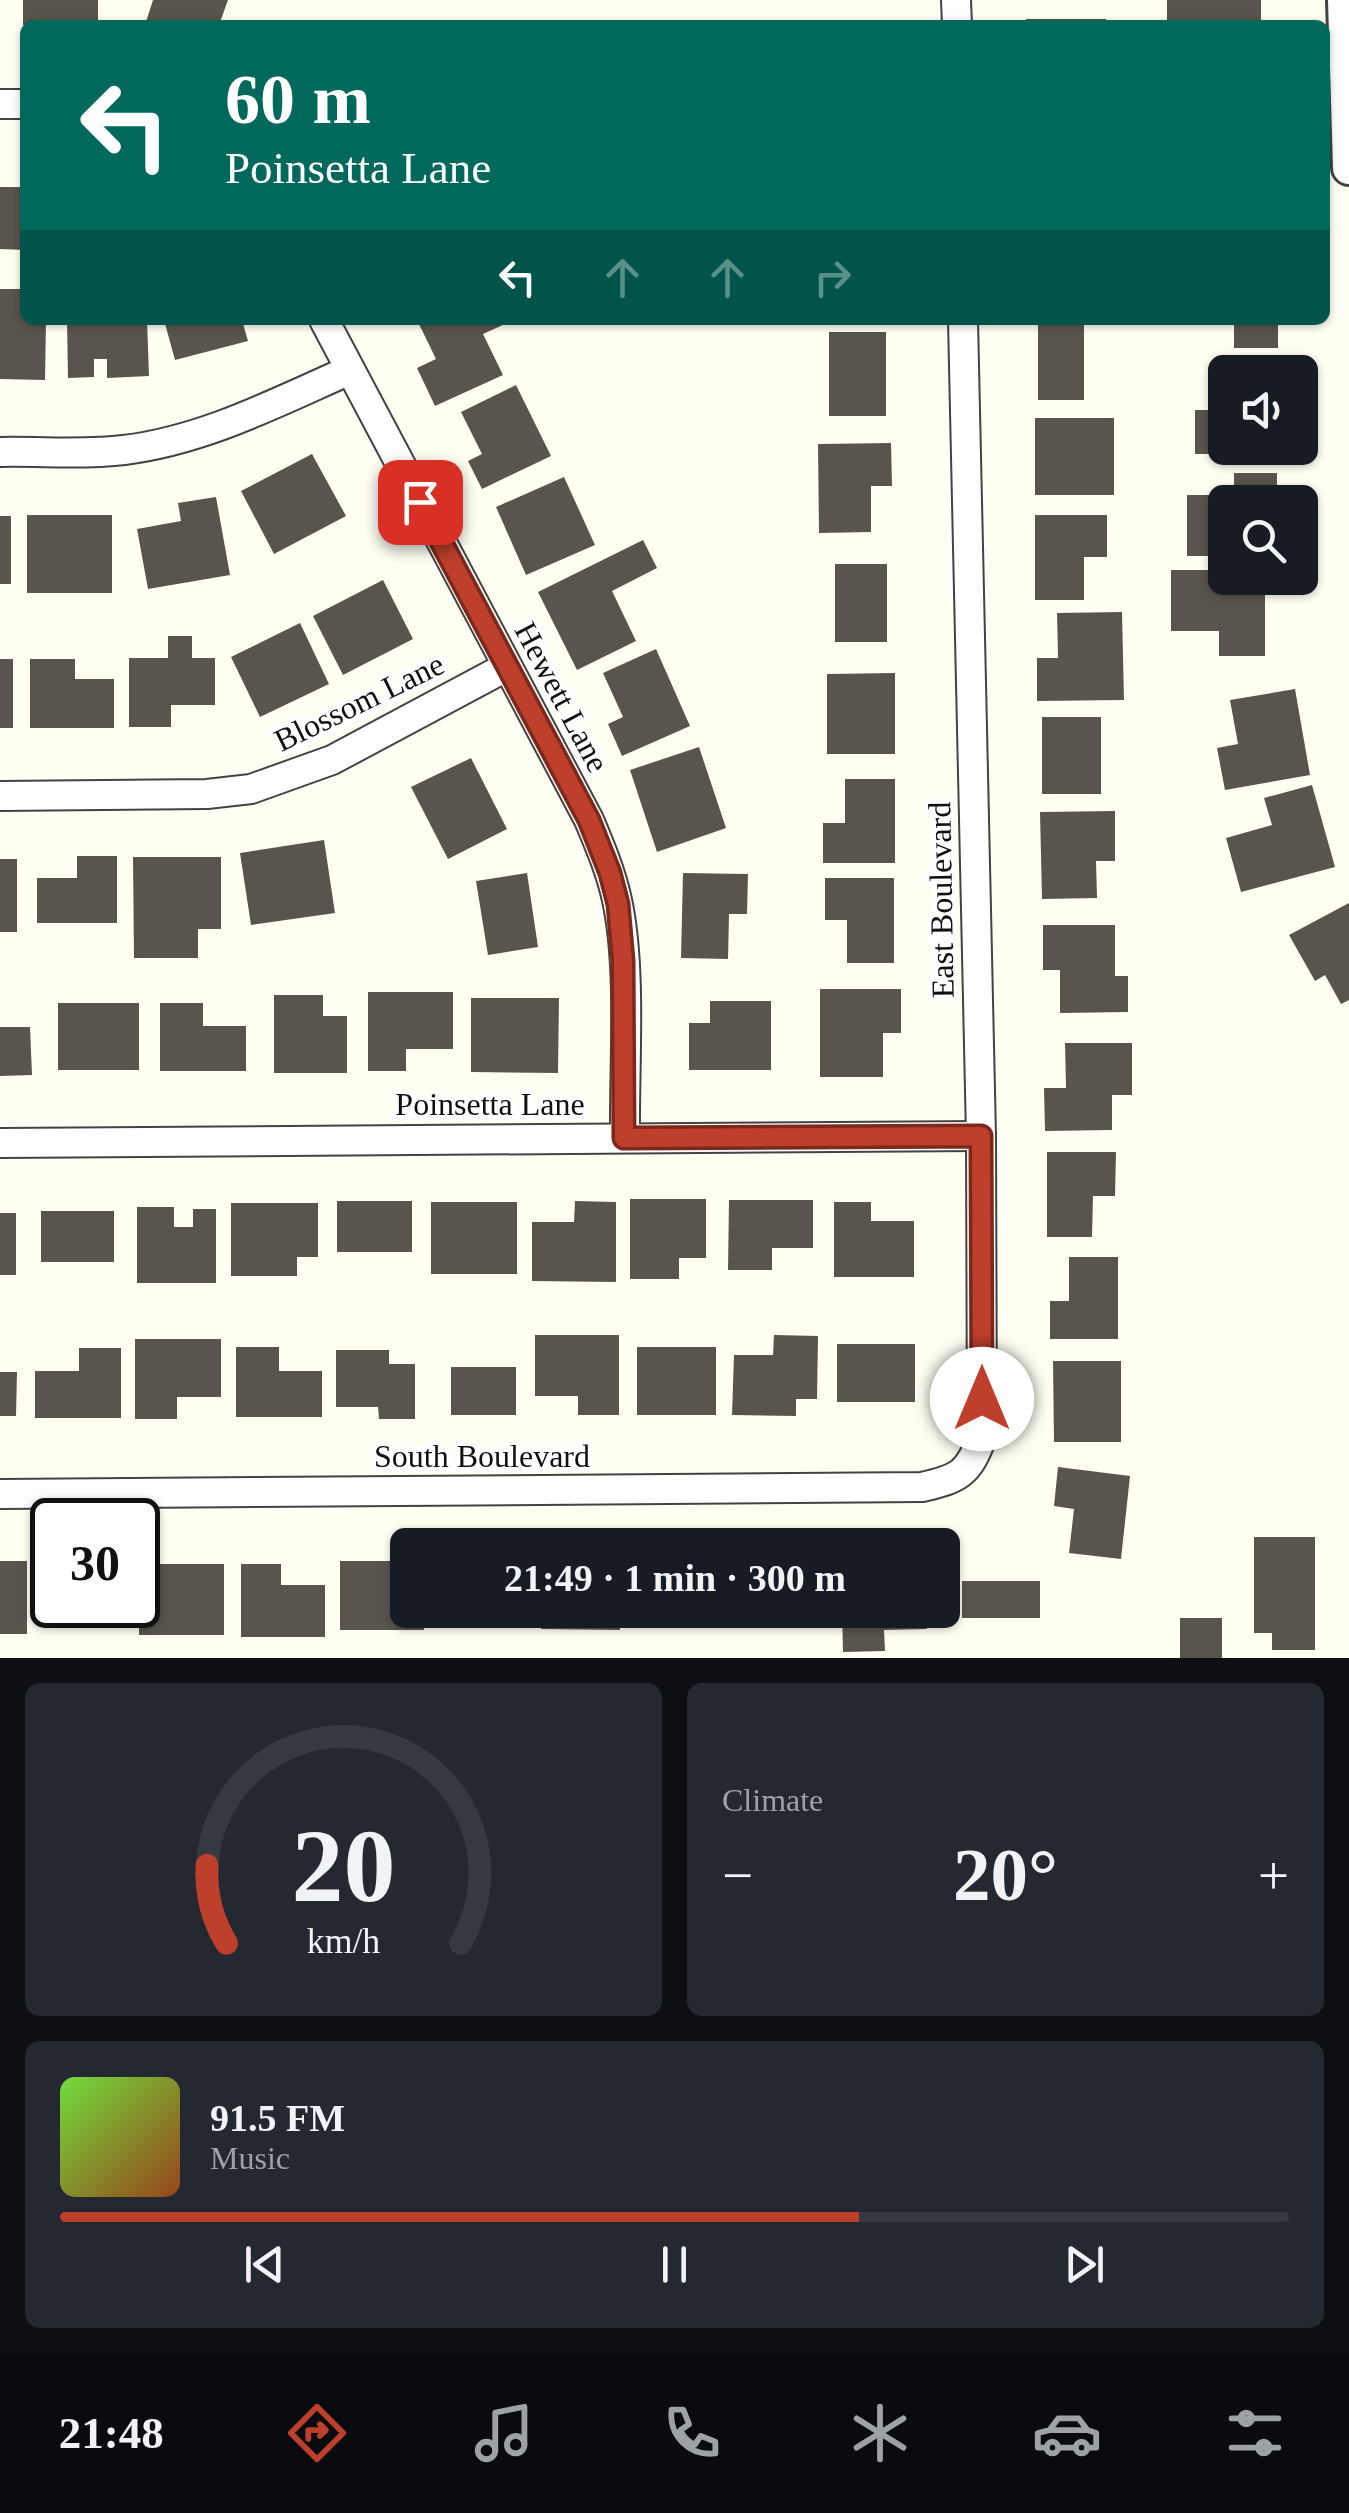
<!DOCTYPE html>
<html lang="en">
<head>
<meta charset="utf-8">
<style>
	body { margin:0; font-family:"Times New Roman",serif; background:#242831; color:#f1f3f6; height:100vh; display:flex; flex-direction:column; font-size:38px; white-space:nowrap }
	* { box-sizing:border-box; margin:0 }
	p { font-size:32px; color:#9ea1a6 }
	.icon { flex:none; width:55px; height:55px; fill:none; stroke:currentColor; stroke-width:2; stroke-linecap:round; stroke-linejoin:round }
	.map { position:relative; height:1658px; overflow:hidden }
	.details { display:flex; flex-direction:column; gap:25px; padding:25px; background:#0d0f14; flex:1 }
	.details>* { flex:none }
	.top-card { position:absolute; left:20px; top:20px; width:1310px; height:305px; border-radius:15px; box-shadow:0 2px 8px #0004; background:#00695c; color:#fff; overflow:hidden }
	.controls { position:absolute; left:1208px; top:355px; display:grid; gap:20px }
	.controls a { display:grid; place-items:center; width:110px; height:110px; border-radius:15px; background:#171b24; box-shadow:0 2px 8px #0004; font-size:50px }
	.speed { position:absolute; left:30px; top:1498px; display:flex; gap:20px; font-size:50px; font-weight:700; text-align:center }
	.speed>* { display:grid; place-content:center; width:130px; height:130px; border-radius:50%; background:#171b24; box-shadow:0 2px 8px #0004; line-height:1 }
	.speed .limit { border:5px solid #111; border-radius:15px; background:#fff; color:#111 }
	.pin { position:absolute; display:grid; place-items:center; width:85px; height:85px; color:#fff; margin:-42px; border-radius:20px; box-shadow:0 5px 15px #0006 }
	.me { position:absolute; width:110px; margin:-55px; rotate:0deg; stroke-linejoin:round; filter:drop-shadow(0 0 8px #0008) }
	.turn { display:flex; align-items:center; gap:35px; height:210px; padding:0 40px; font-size:45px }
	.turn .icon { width:130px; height:130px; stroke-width:2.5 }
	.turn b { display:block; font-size:70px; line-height:85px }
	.lanes { display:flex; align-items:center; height:95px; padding:0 40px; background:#0003; justify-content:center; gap:50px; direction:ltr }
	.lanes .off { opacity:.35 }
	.big { font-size:75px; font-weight:700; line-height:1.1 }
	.details .card { flex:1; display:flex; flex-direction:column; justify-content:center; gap:15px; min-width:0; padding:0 35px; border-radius:15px; background:#242831 }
	.details .dial { align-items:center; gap:0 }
	.dial svg { height:260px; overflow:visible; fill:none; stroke:#363941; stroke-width:7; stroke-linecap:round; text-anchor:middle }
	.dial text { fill:#f1f3f6; stroke:none }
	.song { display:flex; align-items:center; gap:30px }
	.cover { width:120px; height:120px; border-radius:15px; background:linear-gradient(135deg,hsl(100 70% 55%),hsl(20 70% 35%)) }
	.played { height:10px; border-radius:5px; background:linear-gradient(90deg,#be3f2b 65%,#363941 65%) }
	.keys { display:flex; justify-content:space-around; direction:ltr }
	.heat { display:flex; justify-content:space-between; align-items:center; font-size:55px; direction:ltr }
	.details .tiles { flex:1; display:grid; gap:25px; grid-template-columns:1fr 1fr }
	.card:last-child { grid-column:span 2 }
	.trip { position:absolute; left:390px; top:1528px; width:570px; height:100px; border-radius:15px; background:#171b24; box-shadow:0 2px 8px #0004; font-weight:700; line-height:100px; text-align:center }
	.tab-bar { display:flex; height:160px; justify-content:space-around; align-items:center; background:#090b0e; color:#9ea1a6 }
	.tab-bar .icon { width:70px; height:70px }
	.tab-bar .selected { color:#be3f2b }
	.tab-bar b { font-size:45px; color:#f1f3f6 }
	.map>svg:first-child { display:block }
	.building { fill:#59544d }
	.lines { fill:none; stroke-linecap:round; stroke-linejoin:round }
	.minor-casing { stroke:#434343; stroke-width:32 }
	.tertiary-casing { stroke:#434343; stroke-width:38 }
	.minor { stroke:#fff; stroke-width:28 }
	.tertiary { stroke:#fff; stroke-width:32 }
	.route-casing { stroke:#7c291c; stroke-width:25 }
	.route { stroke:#be3f2b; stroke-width:18 }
	.labels { text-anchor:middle; stroke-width:10; stroke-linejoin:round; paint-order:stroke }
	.street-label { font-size:32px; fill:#101010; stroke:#fff }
</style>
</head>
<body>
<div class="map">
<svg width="1349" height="1658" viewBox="0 0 1349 1658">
	<rect width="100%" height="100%" fill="#fffff4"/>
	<g class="building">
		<rect x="23" y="0" width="75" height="25"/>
		<polygon points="153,0 228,0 219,25 145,25"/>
		<rect x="1167" y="0" width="94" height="25"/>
		<rect x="1026" y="19" width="80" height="6"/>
		<polygon points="0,187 25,187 25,250 0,249"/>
		<polygon points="0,289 25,289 25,320 46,320 45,380 0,379"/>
		<polygon points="67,320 147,320 149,376 107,378 107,359 94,359 94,377 68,378"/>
		<polygon points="164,320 242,320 248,341 175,360"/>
		<polygon points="417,320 503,320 505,324 483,334 503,375 435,406 417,368 436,359"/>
		<rect x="1234" y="320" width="44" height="28"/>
		<rect x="1038" y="323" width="46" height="77"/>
		<rect x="829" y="332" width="57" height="84"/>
		<polygon points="1224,368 1278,369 1278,372 1224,372"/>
		<polygon points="516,385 551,456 482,489 468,461 482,454 461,412"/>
		<polygon points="1195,410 1225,410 1225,448 1277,448 1277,454 1195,454"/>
		<rect x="1035" y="418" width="79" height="77"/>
		<polygon points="891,443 892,486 871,486 871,532 819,533 818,444"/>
		<polygon points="312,454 346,516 274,554 241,491"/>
		<polygon points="1234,473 1277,473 1277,502 1225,502 1225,556 1187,556 1187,495 1234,495"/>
		<polygon points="564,477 595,545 526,575 496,507"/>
		<polygon points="216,497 230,575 148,589 137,529 181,521 178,503"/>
		<rect x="27" y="515" width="85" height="78"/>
		<polygon points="1035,515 1107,515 1107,557 1084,557 1084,600 1035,600"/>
		<rect x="0" y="516" width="11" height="68"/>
		<polygon points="643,540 657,568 612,591 636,641 577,670 538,592"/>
		<rect x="835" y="564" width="52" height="78"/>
		<polygon points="1171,570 1225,570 1225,578 1265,578 1265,656 1219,656 1219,631 1171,631"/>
		<polygon points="383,580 413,639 343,675 313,616"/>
		<polygon points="1122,612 1124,700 1037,701 1037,658 1058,658 1057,613"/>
		<polygon points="300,623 329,684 260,717 231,657"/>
		<polygon points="168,636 192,636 192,658 215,658 215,705 171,705 171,727 129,727 129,658 168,658"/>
		<polygon points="656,649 690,726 622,756 608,724 623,717 603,673"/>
		<rect x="0" y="659" width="13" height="69"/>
		<polygon points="30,659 75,659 75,679 114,679 114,728 30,728"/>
		<polygon points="895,673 895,754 827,754 827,674"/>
		<polygon points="1295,689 1310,775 1225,790 1217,748 1238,744 1230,700"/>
		<rect x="1042" y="717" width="59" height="77"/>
		<polygon points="699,747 726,828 657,852 630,770"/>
		<polygon points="471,758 507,829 448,859 411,787"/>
		<polygon points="845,779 895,779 895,863 823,863 823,823 845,823"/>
		<polygon points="1312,785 1335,867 1241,892 1226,838 1272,825 1264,798"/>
		<polygon points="1115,811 1115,861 1096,861 1097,898 1042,899 1040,812"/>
		<polygon points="324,840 335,913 251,925 240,853"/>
		<polygon points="77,856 117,856 117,923 37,923 37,878 77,878"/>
		<polygon points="133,857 221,857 221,929 198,929 198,958 134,958"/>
		<rect x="0" y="859" width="17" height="73"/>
		<polygon points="527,873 538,947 488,955 476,881"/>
		<polygon points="683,873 748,874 747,914 729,914 728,959 681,958"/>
		<polygon points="825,878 894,878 894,963 847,963 847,920 825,920"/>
		<polygon points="1349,903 1349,1000 1341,1004 1325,975 1315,981 1289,935"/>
		<polygon points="1043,925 1115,925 1115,976 1128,976 1128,1012 1060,1013 1060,970 1043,970"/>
		<polygon points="820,989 901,989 901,1033 883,1033 883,1077 820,1077"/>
		<polygon points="368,992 453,992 453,1049 406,1049 406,1071 368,1071"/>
		<polygon points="274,995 323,995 323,1016 347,1016 347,1073 274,1073"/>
		<polygon points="471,998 559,998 558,1073 471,1072"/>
		<polygon points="710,1001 771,1001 771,1070 689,1070 689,1023 710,1023"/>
		<rect x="58" y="1003" width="81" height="67"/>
		<polygon points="160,1003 203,1003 203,1026 246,1026 246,1071 160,1071"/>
		<polygon points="0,1027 30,1027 32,1075 0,1076"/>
		<polygon points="1065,1043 1132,1043 1132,1095 1112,1095 1112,1130 1045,1131 1044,1088 1066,1088"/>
		<polygon points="1047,1152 1116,1152 1115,1196 1093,1196 1092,1237 1047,1237"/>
		<polygon points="630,1199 706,1199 706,1258 679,1258 679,1279 630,1279"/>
		<polygon points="729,1200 813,1200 813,1248 772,1248 772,1270 728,1270"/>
		<rect x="337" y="1201" width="75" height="51"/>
		<polygon points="575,1201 616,1202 616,1282 532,1281 532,1222 574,1222"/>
		<rect x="431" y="1202" width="86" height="72"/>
		<polygon points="834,1202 871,1202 871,1221 914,1221 914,1277 834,1277"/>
		<polygon points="231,1203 318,1203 318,1257 297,1257 297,1276 231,1276"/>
		<polygon points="137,1207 174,1207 174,1227 193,1227 193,1209 216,1209 216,1283 137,1283"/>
		<rect x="41" y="1211" width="73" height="51"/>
		<rect x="0" y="1213" width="16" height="62"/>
		<polygon points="1069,1257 1118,1257 1118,1339 1050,1339 1050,1301 1069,1301"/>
		<polygon points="535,1335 619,1335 619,1415 578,1415 578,1396 535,1396"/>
		<polygon points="774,1335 818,1336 817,1399 796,1399 796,1416 732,1415 734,1355 773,1355"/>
		<polygon points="135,1339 221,1339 221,1397 177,1397 177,1419 135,1419"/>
		<rect x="837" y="1344" width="78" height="58"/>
		<polygon points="236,1347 279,1347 279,1371 322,1371 322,1417 236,1417"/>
		<rect x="637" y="1347" width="79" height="68"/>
		<polygon points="79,1348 121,1348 121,1418 35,1418 35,1371 79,1371"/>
		<polygon points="336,1350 389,1350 389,1364 415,1364 415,1419 379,1419 378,1407 336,1407"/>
		<polygon points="1053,1361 1121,1361 1121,1442 1054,1442"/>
		<rect x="451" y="1367" width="65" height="48"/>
		<polygon points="0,1372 17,1372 16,1416 0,1416"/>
		<polygon points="1058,1467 1130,1476 1121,1559 1069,1553 1074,1509 1054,1506"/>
		<polygon points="1254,1537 1315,1537 1315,1650 1272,1650 1272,1633 1254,1633"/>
		<rect x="0" y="1561" width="27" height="73"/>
		<polygon points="340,1561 408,1561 408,1610 424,1610 424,1630 340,1630"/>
		<rect x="139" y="1564" width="85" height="71"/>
		<polygon points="241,1564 281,1564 281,1585 325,1585 325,1637 241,1637"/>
		<rect x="962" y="1581" width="78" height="37"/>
		<rect x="58" y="1605" width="62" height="9"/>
		<rect x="441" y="1610" width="82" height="14"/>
		<polygon points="542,1610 620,1610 620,1630 541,1629"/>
		<rect x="644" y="1610" width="73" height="13"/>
		<rect x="739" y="1610" width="72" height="15"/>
		<polygon points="842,1610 927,1610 927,1629 884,1630 885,1651 843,1652"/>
		<rect x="1180" y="1618" width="42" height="40"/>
	</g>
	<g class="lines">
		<defs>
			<g id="minor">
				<polyline points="956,0 957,25"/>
				<polyline points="0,104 25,104"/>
				<path d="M 324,320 L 589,820 C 600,846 611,872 617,900 C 632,969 624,1066 625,1138"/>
				<path d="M 0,452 C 41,451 84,455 124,450 C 205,440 277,402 350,370"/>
				<polyline points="0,796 207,794 251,789 332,760 506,667"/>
				<polyline points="0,1143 981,1136"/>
				<path d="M 0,1494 L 922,1487 C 959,1479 969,1473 982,1437 L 981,1136 L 963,320"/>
			</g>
			<polyline id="tertiary" points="1344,0 1349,168"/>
		</defs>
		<use href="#minor" class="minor-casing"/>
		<use href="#tertiary" class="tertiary-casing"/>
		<use href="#minor" class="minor"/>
		<use href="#tertiary" class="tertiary"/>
	</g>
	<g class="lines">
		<defs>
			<polyline id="route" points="420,502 589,820 610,873 618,904 623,961 624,1138 981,1136 982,1399"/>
		</defs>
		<use href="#route" class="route-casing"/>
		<use href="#route" class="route"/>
	</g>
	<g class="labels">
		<g class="street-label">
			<text transform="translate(562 697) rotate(62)" y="11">Hewett Lane</text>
			<text transform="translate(359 702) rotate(-26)" y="11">Blossom Lane</text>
			<text transform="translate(941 900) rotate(-91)" y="11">East Boulevard</text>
			<text x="490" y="1115">Poinsetta Lane</text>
			<text x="482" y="1467">South Boulevard</text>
		</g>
	</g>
</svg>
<div class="controls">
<a><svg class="icon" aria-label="sound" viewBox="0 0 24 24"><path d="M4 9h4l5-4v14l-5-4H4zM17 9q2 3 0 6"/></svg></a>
<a><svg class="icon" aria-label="search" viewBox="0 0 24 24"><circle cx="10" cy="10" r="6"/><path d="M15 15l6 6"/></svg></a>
</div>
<div class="speed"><div class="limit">30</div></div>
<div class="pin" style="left:420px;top:502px;background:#d93025"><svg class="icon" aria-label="arrive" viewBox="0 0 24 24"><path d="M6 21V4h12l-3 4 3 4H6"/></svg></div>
<svg class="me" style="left:982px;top:1399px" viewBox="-20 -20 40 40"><circle r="19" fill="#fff"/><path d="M0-13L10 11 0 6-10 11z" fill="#be3f2b"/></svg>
<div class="trip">21:49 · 1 min · 300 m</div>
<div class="top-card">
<div class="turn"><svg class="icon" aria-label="left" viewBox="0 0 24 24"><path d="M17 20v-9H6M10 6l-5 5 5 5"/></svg><div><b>60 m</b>Poinsetta Lane</div></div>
<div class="lanes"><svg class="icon" aria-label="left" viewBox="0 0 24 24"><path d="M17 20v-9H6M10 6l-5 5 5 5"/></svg><svg class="icon off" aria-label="ahead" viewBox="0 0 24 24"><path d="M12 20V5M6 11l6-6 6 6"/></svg><svg class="icon off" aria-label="ahead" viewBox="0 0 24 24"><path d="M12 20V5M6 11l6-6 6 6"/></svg><svg class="icon off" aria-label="right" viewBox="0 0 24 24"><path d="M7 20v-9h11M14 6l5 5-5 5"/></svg></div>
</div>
</div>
<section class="details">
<div class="tiles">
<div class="card dial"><svg viewBox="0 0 100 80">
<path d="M14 69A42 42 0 1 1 86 69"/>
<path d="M14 69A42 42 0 0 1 8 45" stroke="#be3f2b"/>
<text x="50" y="56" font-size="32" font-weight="700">20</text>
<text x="50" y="72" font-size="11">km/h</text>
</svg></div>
<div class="card"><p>Climate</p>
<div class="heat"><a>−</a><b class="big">20°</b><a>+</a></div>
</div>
<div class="card">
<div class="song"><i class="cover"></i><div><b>91.5 FM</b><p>Music</p></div></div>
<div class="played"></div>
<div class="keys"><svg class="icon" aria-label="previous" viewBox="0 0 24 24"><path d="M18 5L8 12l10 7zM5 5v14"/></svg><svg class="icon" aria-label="pause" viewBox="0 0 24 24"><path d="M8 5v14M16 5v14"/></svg><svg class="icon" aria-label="next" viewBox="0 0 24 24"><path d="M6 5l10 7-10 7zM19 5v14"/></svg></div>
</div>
</div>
</section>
<nav class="tab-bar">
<b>21:48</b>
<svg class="icon selected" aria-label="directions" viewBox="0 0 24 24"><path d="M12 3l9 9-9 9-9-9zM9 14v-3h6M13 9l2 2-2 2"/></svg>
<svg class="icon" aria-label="music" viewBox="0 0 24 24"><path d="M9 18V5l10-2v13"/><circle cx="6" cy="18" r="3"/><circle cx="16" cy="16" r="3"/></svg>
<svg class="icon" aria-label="phone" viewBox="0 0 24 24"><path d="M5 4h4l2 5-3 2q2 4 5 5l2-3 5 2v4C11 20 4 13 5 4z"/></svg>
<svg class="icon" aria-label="climate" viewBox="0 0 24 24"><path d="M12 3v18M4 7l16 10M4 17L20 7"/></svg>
<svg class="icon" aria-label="car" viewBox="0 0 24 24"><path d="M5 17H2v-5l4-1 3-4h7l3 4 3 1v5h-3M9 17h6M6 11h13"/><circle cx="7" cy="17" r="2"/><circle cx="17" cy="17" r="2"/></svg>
<svg class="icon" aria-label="filters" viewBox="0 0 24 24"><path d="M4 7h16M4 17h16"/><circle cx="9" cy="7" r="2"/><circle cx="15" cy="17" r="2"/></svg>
</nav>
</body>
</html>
